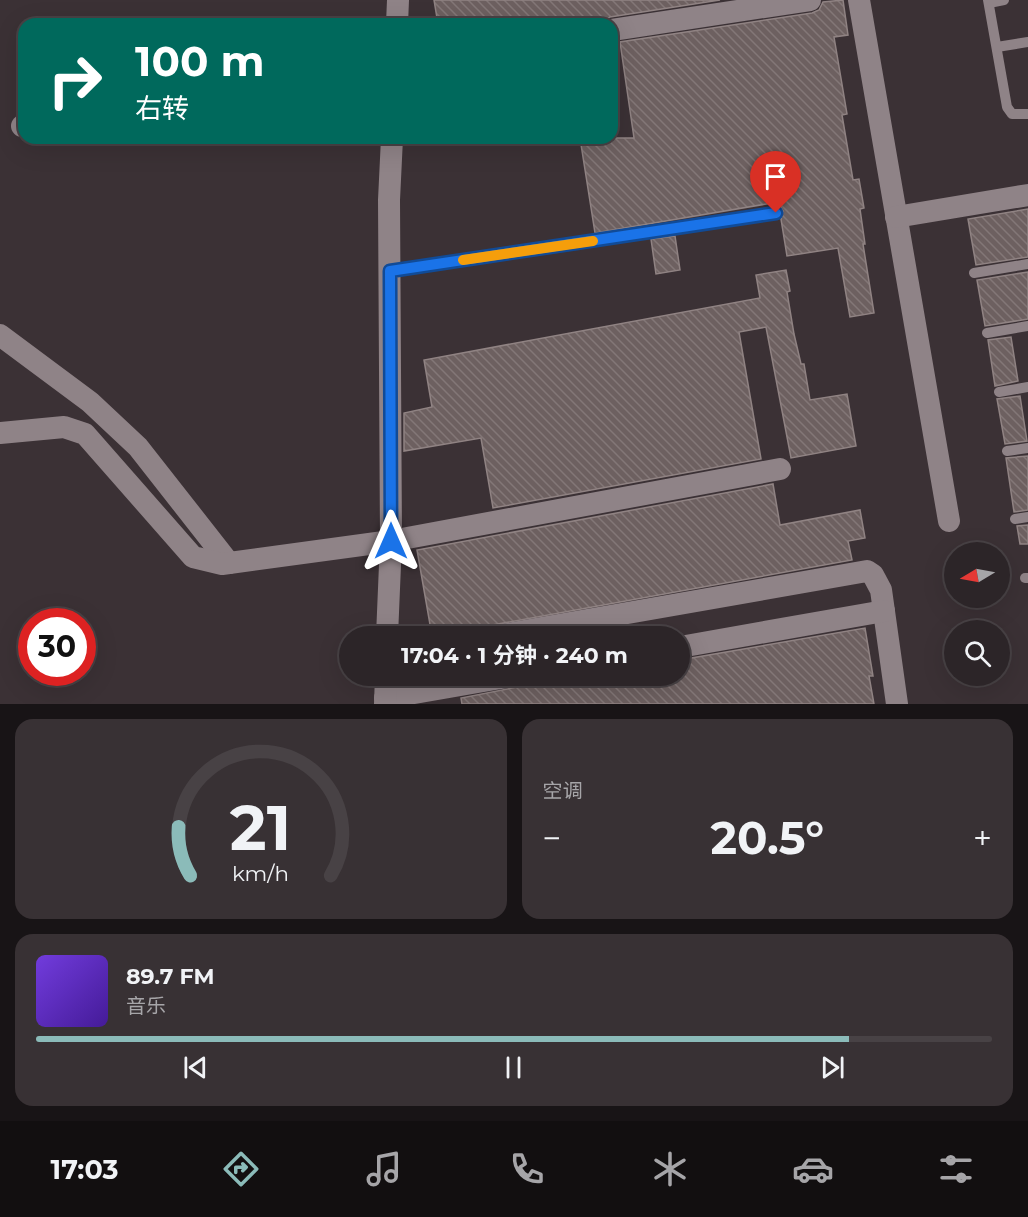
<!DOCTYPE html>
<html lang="zh">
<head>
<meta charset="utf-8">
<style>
	body { margin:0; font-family:Montserrat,"Noto Sans SC",sans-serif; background:#383134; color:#f1f3f6; height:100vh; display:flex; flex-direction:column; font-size:22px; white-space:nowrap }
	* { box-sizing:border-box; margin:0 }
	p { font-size:20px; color:#a6a5a8 }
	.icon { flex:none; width:33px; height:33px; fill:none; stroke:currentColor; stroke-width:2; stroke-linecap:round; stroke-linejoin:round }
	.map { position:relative; height:704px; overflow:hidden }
	.sheet { display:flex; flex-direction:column; gap:15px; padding:15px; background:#181416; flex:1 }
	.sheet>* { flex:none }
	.top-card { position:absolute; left:18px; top:18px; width:600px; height:126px; border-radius:18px; box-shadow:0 6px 24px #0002,0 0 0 2px #484245; background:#00695c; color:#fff; overflow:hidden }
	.needle { width:39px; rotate:260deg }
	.controls { position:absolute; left:944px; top:542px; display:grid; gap:12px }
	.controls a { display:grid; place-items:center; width:66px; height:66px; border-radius:50%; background:#2c2528; box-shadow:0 6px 24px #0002,0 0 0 2px #484245; font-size:30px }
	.speed { position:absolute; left:18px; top:608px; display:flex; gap:12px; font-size:30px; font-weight:700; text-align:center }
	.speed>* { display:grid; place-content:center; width:78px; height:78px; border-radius:50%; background:#2c2528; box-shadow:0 6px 24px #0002,0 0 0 2px #484245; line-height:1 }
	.speed .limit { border:9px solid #d22; background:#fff; color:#111 }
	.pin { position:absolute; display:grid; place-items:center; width:51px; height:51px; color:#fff; margin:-62px -26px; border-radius:50% 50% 50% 0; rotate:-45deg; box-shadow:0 0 6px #0007 }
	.pin .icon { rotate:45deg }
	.me { position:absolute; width:66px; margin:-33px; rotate:0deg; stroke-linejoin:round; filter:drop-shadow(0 0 4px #0008) }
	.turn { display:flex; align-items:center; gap:21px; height:126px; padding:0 18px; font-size:27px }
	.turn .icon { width:78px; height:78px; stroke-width:2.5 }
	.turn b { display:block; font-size:42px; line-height:51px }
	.big { font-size:45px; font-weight:700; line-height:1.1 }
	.sheet .tile { flex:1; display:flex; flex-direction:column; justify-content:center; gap:9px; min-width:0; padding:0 21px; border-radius:18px; background:#383134 }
	.sheet .dial { align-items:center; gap:0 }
	.dial svg { height:156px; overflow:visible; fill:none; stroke:#484245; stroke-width:7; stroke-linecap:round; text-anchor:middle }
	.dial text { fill:#f1f3f6; stroke:none }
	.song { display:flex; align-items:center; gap:18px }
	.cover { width:72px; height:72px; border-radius:9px; background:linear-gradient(135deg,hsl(260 70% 55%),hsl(260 70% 35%)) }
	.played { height:6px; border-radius:3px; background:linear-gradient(90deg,#8bbbb9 85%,#484245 85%) }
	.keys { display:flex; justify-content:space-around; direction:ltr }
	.heat { display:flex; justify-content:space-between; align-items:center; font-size:33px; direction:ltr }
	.sheet .tiles { flex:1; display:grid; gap:15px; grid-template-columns:1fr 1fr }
	.tile:last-child { grid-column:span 2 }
	.trip { position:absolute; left:339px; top:626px; width:351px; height:60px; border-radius:30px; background:#2c2528; box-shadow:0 6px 24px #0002,0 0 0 2px #484245; font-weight:700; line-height:60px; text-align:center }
	.menu { display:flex; height:96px; justify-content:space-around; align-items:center; background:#120f10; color:#a6a5a8 }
	.menu .icon { width:42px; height:42px }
	.menu .active { color:#8bbbb9 }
	.menu b { font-size:27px; color:#f1f3f6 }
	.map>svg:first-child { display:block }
	.building { fill:url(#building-back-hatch); stroke:#908383; stroke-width:1.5 }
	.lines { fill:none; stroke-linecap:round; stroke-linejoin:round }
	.service { stroke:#8f8387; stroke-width:10 }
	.minor { stroke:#8f8387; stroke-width:22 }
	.route-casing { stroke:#114b97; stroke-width:15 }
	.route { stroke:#1a73e8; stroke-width:10 }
	.slow { stroke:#f59e0b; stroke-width:10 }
</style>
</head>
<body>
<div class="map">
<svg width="1028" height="704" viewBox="0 0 1028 704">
	<defs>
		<pattern id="building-back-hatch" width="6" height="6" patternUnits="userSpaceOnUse" patternTransform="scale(1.5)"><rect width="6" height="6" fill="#6d6060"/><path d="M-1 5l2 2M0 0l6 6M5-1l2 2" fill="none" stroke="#837777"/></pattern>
	</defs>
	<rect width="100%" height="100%" fill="#3b3135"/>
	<g class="building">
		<polygon points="434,0 720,0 610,17 600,24 438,24"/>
		<polygon points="843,0 848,35 834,37 847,114 842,115 853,180 859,179 864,208 860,209 865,244 863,244 874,313 850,317 838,248 787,256 781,219 783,211 778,202 595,233 580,138 634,138 620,42 812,13 819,10 823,2"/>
		<polygon points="1028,209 1028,257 976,265 968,219"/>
		<polygon points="675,236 680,270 656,274 651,239"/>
		<polygon points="786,270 790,291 787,292 794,334 801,364 804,364 810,400 847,394 856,446 791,458 766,327 739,332 761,459 493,508 481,438 404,451 404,413 432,407 424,360 760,298 756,275"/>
		<polygon points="1028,272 1028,319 985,326 977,280"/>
		<polygon points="1011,337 1018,381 995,386 988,340"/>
		<polygon points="1020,396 1027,441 1005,444 997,399"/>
		<polygon points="1028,456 1028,510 1014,512 1006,458"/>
		<polygon points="773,484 780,525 860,510 865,538 848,541 852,560 432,636 417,550"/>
		<polygon points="1028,525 1028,544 1020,544 1017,526"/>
		<polygon points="865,628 873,676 869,676 874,704 462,704 461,698 579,675 680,675 680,660"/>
	</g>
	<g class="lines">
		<g class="service">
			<polyline points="988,0 1007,107 1012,114 1028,114"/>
			<polyline points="989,3 1004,0"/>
			<polyline points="997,47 1028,42"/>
			<polyline points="390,271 776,213"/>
			<polyline points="974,273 1028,264"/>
			<polyline points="987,333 1028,326"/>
			<polyline points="999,392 1028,387"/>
			<polyline points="1007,451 1028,448"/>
			<polyline points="1015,519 1028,517"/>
			<polyline points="1025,578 1028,578"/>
		</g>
		<g class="minor">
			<polyline points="859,0 949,521"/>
			<polyline points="397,24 398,0"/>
			<polyline points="612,30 810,0"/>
			<polyline points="22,126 24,126"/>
			<polyline points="896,217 1028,195"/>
			<polyline points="0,335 90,402 138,447 229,563"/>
			<polyline points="0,433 64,427 85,434 193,557 222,564 391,541 780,469"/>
			<polyline points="387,636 391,541 389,200 392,138"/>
			<polyline points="496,636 867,571 873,575 881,590 897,704"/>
			<polyline points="680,647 884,611"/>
			<polyline points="385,698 518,675"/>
			<polyline points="385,704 386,675"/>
		</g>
	</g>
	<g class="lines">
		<defs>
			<polyline id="route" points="391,541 390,271 776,213"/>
		</defs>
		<use href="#route" class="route-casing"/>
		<use href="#route" class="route"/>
		<polyline class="slow" points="463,260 593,241"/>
	</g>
</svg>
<div class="controls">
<a><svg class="needle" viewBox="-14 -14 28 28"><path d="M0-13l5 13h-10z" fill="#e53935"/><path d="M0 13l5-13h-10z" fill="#a6a5a8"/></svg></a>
<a><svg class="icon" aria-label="search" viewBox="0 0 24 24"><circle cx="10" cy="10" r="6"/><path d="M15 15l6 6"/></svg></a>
</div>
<div class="speed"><div class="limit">30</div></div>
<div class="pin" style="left:776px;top:213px;background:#d93025"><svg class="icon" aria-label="arrive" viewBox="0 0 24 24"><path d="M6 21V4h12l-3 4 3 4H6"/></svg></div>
<svg class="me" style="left:391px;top:541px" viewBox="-20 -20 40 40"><path d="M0-17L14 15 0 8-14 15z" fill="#1a73e8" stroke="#fff" stroke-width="4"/></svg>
<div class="trip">17:04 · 1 分钟 · 240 m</div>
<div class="top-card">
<div class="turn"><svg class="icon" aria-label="right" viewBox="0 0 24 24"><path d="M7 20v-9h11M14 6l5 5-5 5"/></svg><div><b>100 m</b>右转</div></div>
</div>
</div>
<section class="sheet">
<div class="tiles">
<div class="tile dial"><svg viewBox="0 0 100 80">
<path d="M14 69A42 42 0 1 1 86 69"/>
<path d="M14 69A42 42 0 0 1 8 44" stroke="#8bbbb9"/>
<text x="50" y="56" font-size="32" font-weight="700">21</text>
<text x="50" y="72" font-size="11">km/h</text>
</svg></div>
<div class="tile"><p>空调</p>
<div class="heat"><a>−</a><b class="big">20.5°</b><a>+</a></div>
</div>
<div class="tile">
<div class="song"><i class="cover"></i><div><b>89.7 FM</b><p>音乐</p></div></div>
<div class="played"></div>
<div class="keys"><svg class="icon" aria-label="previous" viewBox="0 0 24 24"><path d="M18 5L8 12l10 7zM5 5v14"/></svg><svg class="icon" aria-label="pause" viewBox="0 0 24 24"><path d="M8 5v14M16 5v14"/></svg><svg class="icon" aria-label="next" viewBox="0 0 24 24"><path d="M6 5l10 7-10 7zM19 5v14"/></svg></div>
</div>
</div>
</section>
<nav class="menu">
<b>17:03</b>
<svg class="icon active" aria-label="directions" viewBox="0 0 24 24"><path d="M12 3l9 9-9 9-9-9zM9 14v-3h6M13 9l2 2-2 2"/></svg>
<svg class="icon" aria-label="music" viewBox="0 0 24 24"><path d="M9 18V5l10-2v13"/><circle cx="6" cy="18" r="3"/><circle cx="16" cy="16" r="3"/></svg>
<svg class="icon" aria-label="phone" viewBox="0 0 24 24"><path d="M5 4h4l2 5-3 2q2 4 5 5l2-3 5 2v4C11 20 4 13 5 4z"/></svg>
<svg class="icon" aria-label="climate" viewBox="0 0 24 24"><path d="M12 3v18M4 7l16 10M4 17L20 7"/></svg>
<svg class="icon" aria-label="car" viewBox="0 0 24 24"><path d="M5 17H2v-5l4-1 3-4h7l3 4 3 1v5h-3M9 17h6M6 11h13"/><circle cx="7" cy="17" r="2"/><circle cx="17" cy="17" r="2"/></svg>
<svg class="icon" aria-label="filters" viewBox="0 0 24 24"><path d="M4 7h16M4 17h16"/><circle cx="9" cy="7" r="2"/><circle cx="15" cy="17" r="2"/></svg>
</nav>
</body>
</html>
